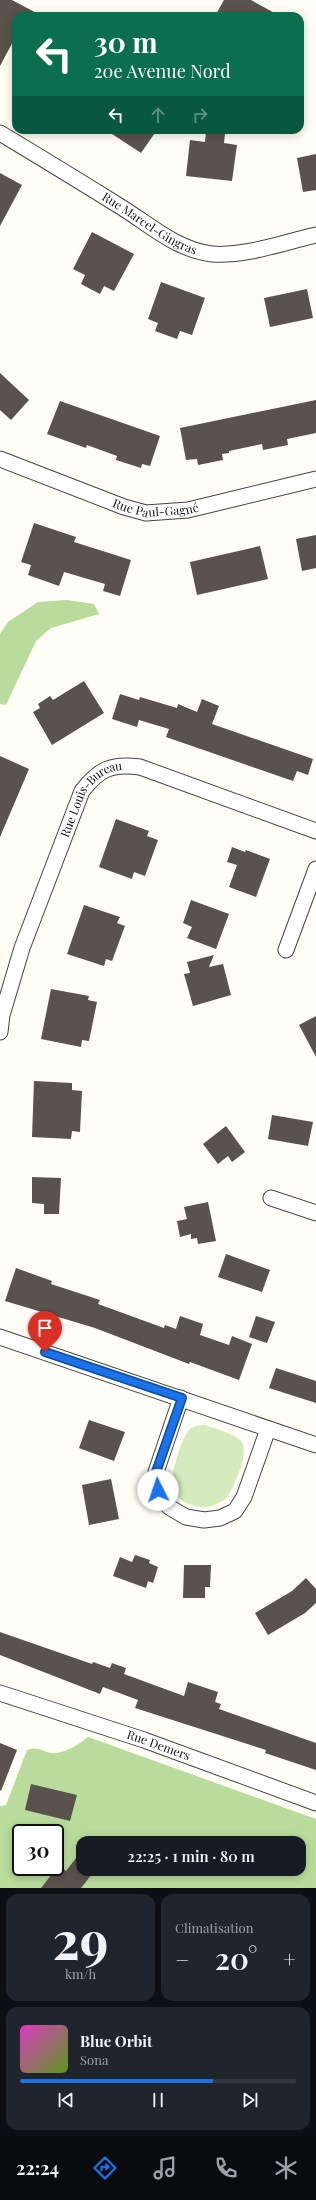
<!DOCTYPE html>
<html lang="fr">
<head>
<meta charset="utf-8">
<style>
	body { margin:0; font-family:"Playfair Display",serif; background:#20242c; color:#f1f3f6; height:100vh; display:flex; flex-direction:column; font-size:15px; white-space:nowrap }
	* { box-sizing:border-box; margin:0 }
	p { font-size:13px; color:#9ea1a6 }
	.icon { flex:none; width:22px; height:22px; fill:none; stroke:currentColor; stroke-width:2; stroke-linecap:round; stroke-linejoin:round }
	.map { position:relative; height:1888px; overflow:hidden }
	.drawer { display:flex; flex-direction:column; gap:6px; padding:6px; background:#0d0f14; flex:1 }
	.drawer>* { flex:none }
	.guide { position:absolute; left:12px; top:12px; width:292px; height:122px; border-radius:12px; box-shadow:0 2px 10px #0003; background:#0b6e4f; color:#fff; overflow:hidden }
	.speed { position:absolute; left:12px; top:1824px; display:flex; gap:8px; font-size:20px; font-weight:700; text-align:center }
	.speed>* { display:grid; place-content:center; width:52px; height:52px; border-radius:50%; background:#171b24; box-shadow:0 2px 10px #0003; line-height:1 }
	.speed .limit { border:2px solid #111; border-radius:6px; background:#fff; color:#111 }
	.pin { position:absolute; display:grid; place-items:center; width:34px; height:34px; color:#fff; margin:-41px -17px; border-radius:50% 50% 50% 0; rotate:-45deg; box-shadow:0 0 4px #0007 }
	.pin .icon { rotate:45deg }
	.me { position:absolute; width:44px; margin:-22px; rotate:356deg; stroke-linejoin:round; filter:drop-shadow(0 0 3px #0008) }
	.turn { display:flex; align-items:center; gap:14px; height:84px; padding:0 16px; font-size:18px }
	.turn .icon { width:52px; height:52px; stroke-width:2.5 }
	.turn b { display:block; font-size:28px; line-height:34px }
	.lanes { display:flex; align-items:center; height:38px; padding:0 16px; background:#0003; justify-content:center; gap:20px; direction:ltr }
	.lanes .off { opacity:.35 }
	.big { font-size:30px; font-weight:600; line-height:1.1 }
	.drawer .card { flex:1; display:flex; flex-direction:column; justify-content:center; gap:6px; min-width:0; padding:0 14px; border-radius:12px; background:#20242c }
	.drawer .dial { align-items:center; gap:0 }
	.dial b { font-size:52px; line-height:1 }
	.song { display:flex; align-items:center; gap:12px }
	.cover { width:48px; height:48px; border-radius:6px; background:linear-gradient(135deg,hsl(310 70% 55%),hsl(90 70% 35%)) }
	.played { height:4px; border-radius:2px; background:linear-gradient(90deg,#1a73e8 70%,#363941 70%) }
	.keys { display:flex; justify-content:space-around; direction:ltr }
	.heat { display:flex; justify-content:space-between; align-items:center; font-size:22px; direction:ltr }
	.drawer .tiles { flex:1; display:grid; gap:6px; grid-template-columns:1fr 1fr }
	.card:last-child { grid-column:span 2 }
	.trip { position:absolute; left:76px; top:1836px; width:230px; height:40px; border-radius:12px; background:#171b24; box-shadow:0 2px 10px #0003; font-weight:600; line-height:40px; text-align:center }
	.dock { display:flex; height:64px; justify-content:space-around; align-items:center; background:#090b0e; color:#9ea1a6 }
	.dock .icon { width:28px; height:28px }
	.dock .selected { color:#1a73e8 }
	.dock b { font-size:18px; color:#f1f3f6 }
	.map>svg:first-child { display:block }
	.green { fill:#d5ebbd }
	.forest { fill:#b9dc9c; fill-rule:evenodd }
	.building { fill:#5a524d }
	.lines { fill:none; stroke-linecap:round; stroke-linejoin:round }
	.street-casing { stroke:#444; stroke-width:17 }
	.street { stroke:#fff; stroke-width:15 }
	.route-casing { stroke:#114b97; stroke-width:10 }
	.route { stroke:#1a73e8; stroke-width:7 }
	.labels { text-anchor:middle; stroke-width:4; stroke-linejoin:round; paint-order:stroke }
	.street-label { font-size:12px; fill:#111; stroke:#fff }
</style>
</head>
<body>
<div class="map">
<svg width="316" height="1888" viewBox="0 0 316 1888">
	<rect width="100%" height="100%" fill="#fffdf5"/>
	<path class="green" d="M 205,1425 C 216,1429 229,1432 239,1439 C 253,1449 233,1487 227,1498 C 215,1506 206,1510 192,1505 C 164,1497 172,1475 178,1454 C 181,1446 183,1438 188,1431 C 193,1426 198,1425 205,1425 Z"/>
	<g class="forest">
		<polygon points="67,600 94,604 99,614 51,628 36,641 6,705 0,704 0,634 8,622 38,602"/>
		<path d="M 88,1737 L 316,1819 L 316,1888 L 0,1888 L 0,1806 L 6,1805 L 27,1750 C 40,1746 40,1751 51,1753 C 63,1755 79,1744 88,1737 ZM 21,1833 L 55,1833 L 55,1867 L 21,1867 ZM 83,1843 L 299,1843 L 299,1869 L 83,1869 Z"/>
	</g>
	<g class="building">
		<polygon points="0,0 12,0 42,16 16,16 16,36 0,66"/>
		<polygon points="224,0 251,0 280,16 215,16"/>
		<polygon points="106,130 157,130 141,153"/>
		<polygon points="206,132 225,134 224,143 237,145 232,181 186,176 190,140 205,142"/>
		<polygon points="316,154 316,190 303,192 297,158"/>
		<polygon points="0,173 22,185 0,226"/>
		<polygon points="92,232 134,254 114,291 104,286 100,294 81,284 85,275 73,269"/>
		<polygon points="161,282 205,298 192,335 180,331 177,339 155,331 158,323 148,319"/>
		<polygon points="307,289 313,318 270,327 264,298"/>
		<polygon points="0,373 29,400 11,420 0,410"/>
		<polygon points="316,400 316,433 287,439 288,445 263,450 262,444 229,451 229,453 222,454 223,460 198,465 197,459 186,460 180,428"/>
		<polygon points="60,401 160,436 150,466 142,464 141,468 116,460 117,456 87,445 86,448 47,434"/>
		<polygon points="34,523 76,537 74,542 131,560 120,596 103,591 105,584 64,572 59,586 28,575 31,565 21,562"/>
		<polygon points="316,535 316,568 302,571 296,539"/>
		<polygon points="260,546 268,579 197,595 190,562"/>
		<polygon points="84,681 104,713 52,745 33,712 40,708 38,704 50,696 53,700"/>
		<polygon points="120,694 139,700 140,697 177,708 178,704 197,712 202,699 219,706 212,724 313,759 308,775 297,771 293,781 166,737 169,729 139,720 137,727 112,719"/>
		<polygon points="0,756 29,769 0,837"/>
		<polygon points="116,819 149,831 147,836 158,840 145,876 134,872 132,879 99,867"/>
		<polygon points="232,847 245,852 246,850 270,859 256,897 229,887 237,865 227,862"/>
		<polygon points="191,900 229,914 216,949 187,938 192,927 183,923"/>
		<polygon points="84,905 120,917 117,923 125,926 112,961 106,959 104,966 67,954"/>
		<polygon points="214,955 209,967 223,964 231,995 193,1006 184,974 190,973 187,962"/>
		<polygon points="51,989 89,996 88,1000 97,1002 89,1041 82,1040 81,1047 41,1039"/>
		<polygon points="316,1016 316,1057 299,1025"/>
		<polygon points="34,1081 72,1083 72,1090 82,1091 80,1132 72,1131 71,1139 32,1137"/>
		<polygon points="272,1115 313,1122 308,1146 268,1139"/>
		<polygon points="226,1126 245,1152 232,1162 228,1156 218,1164 203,1144"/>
		<polygon points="32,1177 61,1178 59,1214 44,1214 44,1204 32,1203"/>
		<polygon points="208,1202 216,1241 198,1244 197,1238 191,1239 191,1234 180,1237 177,1221 187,1219 184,1207"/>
		<polygon points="226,1254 270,1270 262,1292 218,1277"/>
		<polygon points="16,1268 52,1281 51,1284 100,1300 98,1304 164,1328 165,1325 176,1329 180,1316 203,1324 200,1335 229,1345 232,1336 252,1344 239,1380 190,1362 189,1364 95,1328 5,1301"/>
		<polygon points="256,1316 275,1322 267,1343 249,1337"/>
		<polygon points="276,1368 316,1381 316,1403 269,1388"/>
		<polygon points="89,1420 125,1432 114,1461 79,1448"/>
		<polygon points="111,1479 119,1519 89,1525 82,1485"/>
		<polygon points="135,1555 150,1560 149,1563 158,1567 153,1583 148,1581 146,1588 113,1576 120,1557 132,1562"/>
		<polygon points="184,1565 211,1565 210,1587 205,1587 205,1598 183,1598"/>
		<polygon points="306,1578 316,1589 316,1603 305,1613 268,1635 255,1613 292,1591"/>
		<polygon points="0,1632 92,1664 93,1662 110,1668 112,1663 126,1668 124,1674 184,1696 188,1682 218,1692 215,1702 221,1704 219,1709 316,1743 316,1770 265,1753 266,1750 135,1708 138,1700 103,1687 100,1694 0,1655"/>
		<polygon points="0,1743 17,1750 1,1791 0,1790"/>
		<polygon points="31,1784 77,1795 70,1821 25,1810"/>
		<polygon points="83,1849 83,1869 96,1869 81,1888 41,1888 59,1865 66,1871"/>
	</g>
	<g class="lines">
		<defs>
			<g id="street">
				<path id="s1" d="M 0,133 C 40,157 81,182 121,207 C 150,225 177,250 212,254 C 244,257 285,242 316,235"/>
				<path id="s2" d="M 0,459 L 124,507 L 146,513 L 188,510 L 316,479"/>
				<polyline points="286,950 316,869"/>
				<path id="s3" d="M 0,1032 L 2,1015 L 22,948 L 82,791 C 99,769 112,763 140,767 L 316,831"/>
				<polyline points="271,1198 316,1213"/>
				<polyline points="0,1337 316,1445"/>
				<polyline points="181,1398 156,1472 158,1490 169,1507 186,1517 204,1520 220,1518 235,1511 244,1497 268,1429"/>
				<path id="s4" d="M 0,1693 L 144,1740 L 316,1803"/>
			</g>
		</defs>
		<use href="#street" class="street-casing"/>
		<use href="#street" class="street"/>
	</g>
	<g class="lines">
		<defs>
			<polyline id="route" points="45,1352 182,1398 156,1472 158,1490"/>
		</defs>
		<use href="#route" class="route-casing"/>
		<use href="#route" class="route"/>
	</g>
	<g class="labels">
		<g class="street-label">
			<text dy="4" stroke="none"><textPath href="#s1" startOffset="175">Rue Marcel-Gingras</textPath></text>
			<text dy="4" stroke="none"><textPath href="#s2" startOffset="165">Rue Paul-Gagné</textPath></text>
			<text dy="4" stroke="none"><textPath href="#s3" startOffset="255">Rue Louis-Bureau</textPath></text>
			<text dy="4" stroke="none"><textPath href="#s4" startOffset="167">Rue Demers</textPath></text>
		</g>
	</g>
</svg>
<div class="speed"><div class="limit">30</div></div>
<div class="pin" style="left:45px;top:1352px;background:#d93025"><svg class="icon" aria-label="arrive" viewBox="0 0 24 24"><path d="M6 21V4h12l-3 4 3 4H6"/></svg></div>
<svg class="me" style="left:158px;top:1490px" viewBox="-20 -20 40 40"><circle r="19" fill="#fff"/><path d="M0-13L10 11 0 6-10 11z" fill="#1a73e8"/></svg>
<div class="trip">22:25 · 1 min · 80 m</div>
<div class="guide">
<div class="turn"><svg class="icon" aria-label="left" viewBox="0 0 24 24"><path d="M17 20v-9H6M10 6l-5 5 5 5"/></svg><div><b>30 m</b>20e Avenue Nord</div></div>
<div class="lanes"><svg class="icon" aria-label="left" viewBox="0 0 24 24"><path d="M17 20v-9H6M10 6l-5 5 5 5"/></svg><svg class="icon off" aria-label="ahead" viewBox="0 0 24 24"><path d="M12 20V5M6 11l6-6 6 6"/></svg><svg class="icon off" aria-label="right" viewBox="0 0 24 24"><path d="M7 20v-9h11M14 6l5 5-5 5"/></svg></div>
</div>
</div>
<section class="drawer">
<div class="tiles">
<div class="card dial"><b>29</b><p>km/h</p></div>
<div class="card"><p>Climatisation</p>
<div class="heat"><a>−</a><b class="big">20°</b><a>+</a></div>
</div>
<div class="card">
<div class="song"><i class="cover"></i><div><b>Blue Orbit</b><p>Sona</p></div></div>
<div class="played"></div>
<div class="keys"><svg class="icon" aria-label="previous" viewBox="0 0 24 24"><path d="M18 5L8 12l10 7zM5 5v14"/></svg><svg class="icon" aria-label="pause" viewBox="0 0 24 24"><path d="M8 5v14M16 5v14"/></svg><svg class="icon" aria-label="next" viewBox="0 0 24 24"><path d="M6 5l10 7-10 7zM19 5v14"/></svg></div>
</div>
</div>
</section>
<nav class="dock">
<b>22:24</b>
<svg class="icon selected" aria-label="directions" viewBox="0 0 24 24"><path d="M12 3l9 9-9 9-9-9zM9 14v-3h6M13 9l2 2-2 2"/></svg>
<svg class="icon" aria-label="music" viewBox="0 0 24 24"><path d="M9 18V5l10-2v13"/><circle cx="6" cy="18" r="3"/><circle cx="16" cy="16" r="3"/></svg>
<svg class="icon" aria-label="phone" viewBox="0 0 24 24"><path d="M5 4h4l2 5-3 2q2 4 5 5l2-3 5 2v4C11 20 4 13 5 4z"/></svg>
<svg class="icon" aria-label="climate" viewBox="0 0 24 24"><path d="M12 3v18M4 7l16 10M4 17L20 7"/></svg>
</nav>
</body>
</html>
